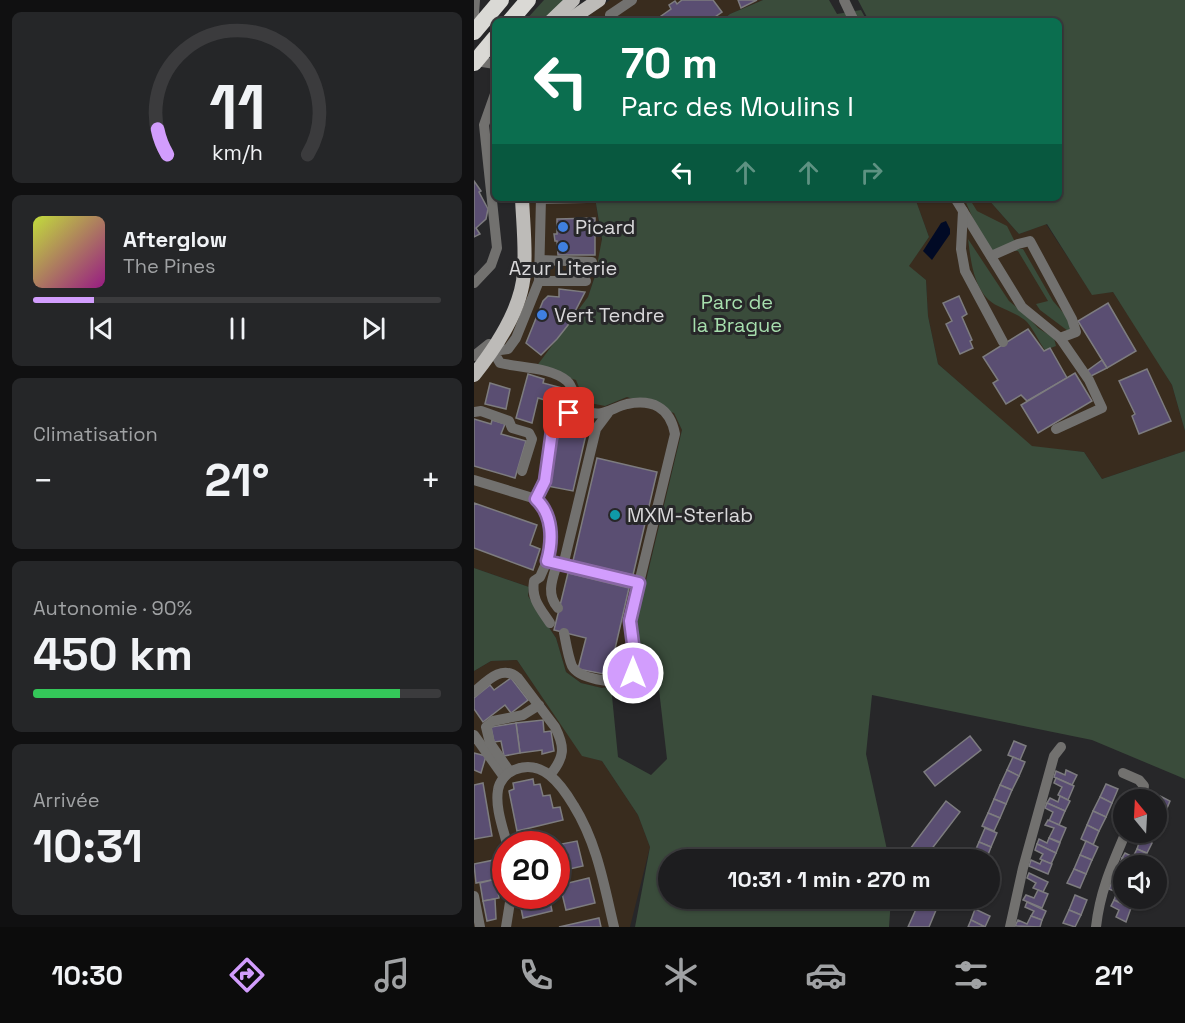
<!DOCTYPE html>
<html lang="fr">
<head>
<meta charset="utf-8">
<style>
	body { margin:0; font-family:"Space Grotesk",sans-serif; background:#252628; color:#f1f3f6; height:100vh; display:flex; flex-direction:column; font-size:22px; white-space:nowrap }
	* { box-sizing:border-box; margin:0 }
	p { font-size:20px; color:#a0a2a4 }
	.icon { flex:none; width:33px; height:33px; fill:none; stroke:currentColor; stroke-width:2; stroke-linecap:round; stroke-linejoin:round }
	.map { position:relative; flex:1; overflow:hidden }
	.sheet { display:flex; flex-direction:column; gap:12px; padding:12px; background:#101011; width:474px }
	.sheet>* { flex:none }
	.banner { position:absolute; left:18px; top:18px; width:570px; height:183px; border-radius:9px; box-shadow:0 2px 4px #0004,0 0 0 2px #3b3b3d; background:#0b6e4f; color:#fff; overflow:hidden }
	.needle { width:39px; rotate:342deg }
	.fabs { position:absolute; left:639px; top:789px; display:grid; gap:12px }
	.fabs a { display:grid; place-items:center; width:54px; height:54px; border-radius:50%; background:#1d1d1f; box-shadow:0 2px 4px #0004,0 0 0 2px #3b3b3d; font-size:30px }
	.speed { position:absolute; left:18px; top:831px; display:flex; gap:12px; font-size:30px; font-weight:700; text-align:center }
	.speed>* { display:grid; place-content:center; width:78px; height:78px; border-radius:50%; background:#1d1d1f; box-shadow:0 2px 4px #0004,0 0 0 2px #3b3b3d; line-height:1 }
	.speed .limit { border:9px solid #d22; background:#fff; color:#111 }
	.pin { position:absolute; display:grid; place-items:center; width:51px; height:51px; color:#fff; margin:-26px; border-radius:12px; box-shadow:0 3px 9px #0006 }
	.me { position:absolute; width:66px; margin:-33px; rotate:0deg; stroke-linejoin:round; filter:drop-shadow(0 0 4px #0008) }
	.turn { display:flex; align-items:center; gap:21px; height:126px; padding:0 30px; font-size:27px }
	.turn .icon { width:78px; height:78px; stroke-width:2.5 }
	.turn b { display:block; font-size:42px; line-height:51px }
	.lanes { display:flex; align-items:center; height:57px; padding:0 30px; background:#0003; justify-content:center; gap:30px; direction:ltr }
	.lanes .off { opacity:.35 }
	.big { font-size:45px; font-weight:700; line-height:1.1 }
	.sheet .widget { flex:1; display:flex; flex-direction:column; justify-content:center; gap:9px; min-width:0; padding:0 21px; border-radius:9px; background:#252628 }
	.sheet .dial { align-items:center; gap:0 }
	.dial svg { height:156px; overflow:visible; fill:none; stroke:#3b3b3d; stroke-width:7; stroke-linecap:round; text-anchor:middle }
	.dial text { fill:#f1f3f6; stroke:none }
	.song { display:flex; align-items:center; gap:18px }
	.cover { width:72px; height:72px; border-radius:9px; background:linear-gradient(135deg,hsl(70 70% 55%),hsl(310 70% 35%)) }
	.played { height:6px; border-radius:3px; background:linear-gradient(90deg,#d29dfd 15%,#3b3b3d 15%) }
	.keys { display:flex; justify-content:space-around; direction:ltr }
	.heat { display:flex; justify-content:space-between; align-items:center; font-size:33px; direction:ltr }
	.charge { height:9px; border-radius:4px; background:linear-gradient(90deg,#34c759 90%,#3b3b3d 0) }
	.trip { position:absolute; left:184px; top:849px; width:342px; height:60px; border-radius:30px; background:#1d1d1f; box-shadow:0 2px 4px #0004,0 0 0 2px #3b3b3d; font-weight:700; line-height:60px; text-align:center }
	.dock { display:flex; height:96px; justify-content:space-around; align-items:center; background:#0c0c0c; color:#a0a2a4 }
	.dock .icon { width:42px; height:42px }
	.dock .selected { color:#d29dfd }
	.dock b { font-size:27px; color:#f1f3f6 }
	main { display:flex; flex:1; min-height:0 }
	.map>svg:first-child { display:block }
	.industrial { fill:#392c1e; fill-rule:evenodd }
	.green { fill:#3a4c3b }
	.water { fill:#010a25 }
	.building { fill:#5a4e72; stroke:#7d7c7f; stroke-width:1.5 }
	.lines { fill:none; stroke-linecap:round; stroke-linejoin:round }
	.minor { stroke:#72716f; stroke-width:10 }
	.major { stroke:#bdbbb8; stroke-width:14 }
	.highway { stroke:#dad9d5; stroke-width:16 }
	.route-casing { stroke:#8866a4; stroke-width:15 }
	.route { stroke:#d29dfd; stroke-width:10 }
	.shop-dot { fill:#3f7fe0; stroke:#272729; stroke-width:2 }
	.culture-dot { fill:#0f9aa8; stroke:#272729; stroke-width:2 }
	.labels { text-anchor:middle; stroke-width:6; stroke-linejoin:round; paint-order:stroke }
	.poi-label { font-size:20px; fill:#d9d8da; stroke:#272729; text-anchor:start }
	.park-label { font-size:20px; fill:#a6dead; stroke:#272729 }
</style>
</head>
<body>
<main>
<section class="sheet">
<div class="widget dial"><svg viewBox="0 0 100 80">
<path d="M14 69A42 42 0 1 1 86 69"/>
<path d="M14 69A42 42 0 0 1 9 56" stroke="#d29dfd"/>
<text x="50" y="56" font-size="32" font-weight="700">11</text>
<text x="50" y="72" font-size="11">km/h</text>
</svg></div>
<div class="widget">
<div class="song"><i class="cover"></i><div><b>Afterglow</b><p>The Pines</p></div></div>
<div class="played"></div>
<div class="keys"><svg class="icon" aria-label="previous" viewBox="0 0 24 24"><path d="M18 5L8 12l10 7zM5 5v14"/></svg><svg class="icon" aria-label="pause" viewBox="0 0 24 24"><path d="M8 5v14M16 5v14"/></svg><svg class="icon" aria-label="next" viewBox="0 0 24 24"><path d="M6 5l10 7-10 7zM19 5v14"/></svg></div>
</div>
<div class="widget"><p>Climatisation</p>
<div class="heat"><a>−</a><b class="big">21°</b><a>+</a></div>
</div>
<div class="widget"><p>Autonomie · 90%</p><b class="big">450 km</b><div class="charge"></div></div>
<div class="widget"><p>Arrivée</p><b class="big">10:31</b></div>
</section>
<div class="map">
<svg width="711" height="927" viewBox="0 0 711 927">
	<rect width="100%" height="100%" fill="#272729"/>
	<g class="industrial">
		<polygon points="136,0 289,0 256,14 247,21 107,21"/>
		<polygon points="52,198 121,198 129,249 113,301 131,406 153,397 198,408 208,430 162,622 168,670 164,673 163,678 155,682 128,688 107,683 92,672 82,638 54,596 55,587 0,568 0,382 32,338 42,316"/>
		<polygon points="441,198 513,198 545,234 572,224 618,294 639,292 675,347 698,385 711,431 711,451 628,479 610,452 558,447 464,364 454,316 452,280 434,266 455,237"/>
		<path d="M 43,660 L 108,755 L 128,761 L 164,815 L 176,847 L 156,927 L 0,927 L 0,671 L 17,661 ZM 32,844 L 82,844 L 82,896 L 32,896 Z"/>
	</g>
	<g class="green">
		<polygon points="70,0 95,0 72,21 51,21"/>
		<polygon points="289,0 355,0 363,14 387,10 393,21 247,21 256,14"/>
		<polygon points="384,0 711,0 711,431 698,385 639,292 618,295 573,224 545,234 513,198 585,198 585,21 395,21"/>
		<polygon points="121,198 441,198 455,237 435,266 452,280 454,316 464,364 558,446 610,452 628,479 711,451 711,779 618,740 398,695 392,754 415,859 195,860 195,898 417,899 415,927 161,927 176,847 164,815 128,761 108,756 43,660 17,661 0,671 0,568 55,587 54,596 82,638 92,672 107,683 128,688 137,686 144,757 177,775 193,759 184,681 180,669 168,670 162,622 208,430 200,413 153,397 131,406 111,402 102,380 62,367 114,297 121,276 128,239"/>
		<polygon points="490,198 495,198 503,211 533,226 541,242 524,250 516,250 507,237"/>
		<path d="M 494,239 L 535,301 L 554,317 L 564,328 L 580,338 L 582,346 L 571,350 C 565,342 560,330 553,322 C 545,314 533,311 524,306 C 500,295 497,262 494,239 Z"/>
		<polygon points="542,249 549,249 579,301 593,317 597,328 594,331 566,310 562,304 574,301 544,251 538,251"/>
	</g>
	<polygon class="water" points="472,221 476,229 476,234 458,260 449,251 467,223"/>
	<g class="building">
		<polygon points="208,0 239,0 248,12 235,21 180,21 197,9 195,5 201,1 203,4"/>
		<polygon points="264,0 283,0 267,8"/>
		<polygon points="0,181 7,191 5,192 14,209 12,219 2,228 6,234 0,237"/>
		<polygon points="121,218 121,255 84,255 83,241 81,241 80,234 83,234 83,219"/>
		<polygon points="85,289 111,292 94,325 83,339 67,355 52,343 69,301 74,296 85,297"/>
		<polygon points="485,296 493,314 488,317 498,340 496,341 499,348 486,354 472,324 478,321 469,303"/>
		<polygon points="634,303 662,351 633,368 604,321"/>
		<polygon points="554,329 570,351 576,348 593,378 553,401 547,395 532,404 519,383 524,380 509,357"/>
		<polygon points="628,360 633,368 617,376 613,371"/>
		<polygon points="673,369 697,421 665,434 658,416 661,414 645,381"/>
		<polygon points="601,373 618,401 564,433 547,405"/>
		<polygon points="54,374 70,379 69,383 92,389 88,405 64,398 58,423 42,418"/>
		<polygon points="16,383 36,389 32,409 11,404"/>
		<polygon points="0,419 17,424 18,420 31,424 27,434 52,441 41,478 0,466"/>
		<polygon points="87,423 113,430 99,491 73,486"/>
		<polygon points="123,458 183,472 159,575 99,561"/>
		<polygon points="0,503 63,525 56,545 66,549 59,570 0,548"/>
		<polygon points="94,573 155,588 135,675 104,669 112,638 80,630"/>
		<polygon points="37,678 54,700 37,713 31,705 9,722 0,709 0,698 16,685 20,690"/>
		<polygon points="69,720 70,732 77,731 80,751 68,754 68,750 46,753 42,723"/>
		<polygon points="42,723 46,753 30,756 27,741 20,742 17,727"/>
		<polygon points="496,736 507,750 461,786 450,772"/>
		<polygon points="540,741 552,746 546,760 534,755"/>
		<polygon points="0,753 12,756 7,773 0,770"/>
		<polygon points="539,757 551,762 545,776 533,770"/>
		<polygon points="533,770 545,776 538,790 526,785"/>
		<polygon points="592,770 603,775 598,785 580,777 582,771 591,775"/>
		<polygon points="582,778 600,786 594,800 584,795 588,787 580,783"/>
		<polygon points="59,779 60,785 66,784 69,796 76,795 79,808 86,807 89,820 43,831 35,791 40,789 39,783"/>
		<polygon points="9,783 18,836 0,839 0,785"/>
		<polygon points="632,784 644,789 638,803 626,797"/>
		<polygon points="526,785 538,790 532,804 520,799"/>
		<polygon points="586,796 596,801 591,811 573,803 576,798 584,802"/>
		<polygon points="686,796 696,801 690,815 682,812"/>
		<polygon points="626,797 638,803 632,817 619,811"/>
		<polygon points="520,799 532,804 526,818 514,813"/>
		<polygon points="472,801 486,812 450,859 436,849"/>
		<polygon points="573,803 591,811 585,825 575,821 579,812 571,808"/>
		<polygon points="619,811 632,817 625,831 613,825"/>
		<polygon points="682,812 690,815 683,829 682,828"/>
		<polygon points="514,813 526,818 520,831 508,826"/>
		<polygon points="574,820 592,828 586,842 575,838 580,828 571,825"/>
		<polygon points="613,825 625,831 619,845 607,839"/>
		<polygon points="511,828 523,833 517,847 505,842"/>
		<polygon points="660,832 681,832 677,842 659,834"/>
		<polygon points="659,834 678,843 673,853 663,849 665,843 657,840"/>
		<polygon points="575,838 586,843 582,853 563,844 565,839 573,843"/>
		<polygon points="103,841 109,866 82,872 82,845"/>
		<polygon points="612,841 624,847 618,860 606,855"/>
		<polygon points="505,842 517,847 512,860 499,856"/>
		<polygon points="563,844 582,853 577,864 566,859 569,854 561,850"/>
		<polygon points="663,849 672,853 666,866 648,858 651,853 659,857"/>
		<polygon points="606,855 618,860 612,874 600,869"/>
		<polygon points="648,858 665,866 650,866 646,864"/>
		<polygon points="20,860 23,879 2,883 0,864"/>
		<polygon points="557,860 566,864 568,860 578,864 574,874 555,866"/>
		<polygon points="600,869 612,874 606,888 593,883"/>
		<polygon points="555,873 574,882 569,892 559,888 562,883 553,878"/>
		<polygon points="650,877 650,888 638,882 640,878 648,881"/>
		<polygon points="115,878 121,903 92,910 86,885"/>
		<polygon points="22,879 25,898 9,901 6,883"/>
		<polygon points="638,882 650,888 650,898 652,898 649,904 640,900 643,892 635,889"/>
		<polygon points="564,890 574,894 568,908 549,900 552,895 560,898"/>
		<polygon points="601,895 613,900 607,915 595,910"/>
		<polygon points="50,896 75,896 78,911 49,918 47,908 52,907"/>
		<polygon points="447,898 467,898 455,927 434,927"/>
		<polygon points="493,898 506,898 501,909 490,904"/>
		<polygon points="21,899 22,919 13,921 9,901"/>
		<polygon points="640,900 657,908 652,922 642,917 645,910 637,906"/>
		<polygon points="553,902 572,911 568,920 557,916 560,911 551,907"/>
		<polygon points="501,909 516,916 511,927 497,920"/>
		<polygon points="595,910 607,915 601,927 589,923"/>
		<polygon points="557,916 568,920 566,927 541,926 544,920 553,924"/>
		<polygon points="125,918 127,927 85,927"/>
		<polygon points="497,920 511,927 494,927"/>
	</g>
	<g class="lines">
		<g class="minor">
			<polyline points="370,0 380,21"/>
			<polyline points="0,14 1,0"/>
			<polyline points="140,21 136,15 158,0"/>
			<polyline points="2,61 21,64"/>
			<path d="M 67,198 L 65,281 L 42,338 L 34,349 L 19,351 L 26,363 C 46,368 77,367 93,381 C 101,388 99,403 109,409 C 126,420 137,408 153,404 C 178,399 196,407 201,434 L 165,583"/>
			<polyline points="481,198 548,307 586,338 615,380 628,408 582,429"/>
			<polyline points="67,199 113,198"/>
			<polyline points="489,211 487,249 491,271 529,342"/>
			<polyline points="517,256 544,244 556,241 598,319 602,332 586,338"/>
			<polyline points="66,260 118,262"/>
			<polyline points="65,281 112,281"/>
			<polyline points="0,283 17,265 23,248 10,125 21,94"/>
			<polyline points="0,356 15,344"/>
			<polyline points="0,412 7,411 35,421 38,428 55,433 58,439 48,471"/>
			<path d="M 0,480 L 62,499 C 79,514 79,540 73,561 L 165,583 L 156,621 L 159,644 L 160,673 C 157,675 154,677 151,679 C 139,684 105,679 98,666 C 94,656 92,643 90,633"/>
			<polyline points="62,499 71,481 79,424 82,418 109,409"/>
			<path d="M 73,561 L 66,577 L 60,581 C 57,599 66,608 76,623"/>
			<path d="M 83,564 C 78,580 72,594 84,608"/>
			<polyline points="89,566 122,429 134,413"/>
			<path d="M 0,692 C 13,681 28,664 44,678 L 81,727 C 91,747 91,757 76,775"/>
			<polyline points="0,735 30,777"/>
			<polyline points="36,772 16,743 12,727 19,721 49,715 65,705"/>
			<polyline points="649,773 665,780 670,786 667,800"/>
			<path d="M 33,844 C 29,828 21,807 24,790 C 25,782 32,773 40,770 C 68,758 87,784 100,806 C 123,843 130,885 140,927"/>
			<polyline points="0,896 6,927"/>
			<polyline points="32,927 37,896"/>
			<polyline points="536,927 549,868 580,756 587,747"/>
			<path d="M 622,927 C 626,891 638,865 652,832"/>
		</g>
		<g class="major">
			<polyline points="77,21 99,0"/>
			<polyline points="94,21 125,0"/>
			<path d="M 0,375 C 22,347 48,309 50,272 C 52,248 49,222 48,198"/>
		</g>
		<g class="highway">
			<polyline points="36,21 54,0"/>
			<polyline points="0,32 27,0"/>
			<polyline points="0,63 21,38"/>
		</g>
	</g>
	<g class="lines">
		<defs>
			<path id="route" d="M 95,413 L 82,418 L 79,424 L 71,481 L 62,499 C 79,515 79,540 73,561 L 165,583 L 156,621 L 159,644 L 159,673"/>
		</defs>
		<use href="#route" class="route-casing"/>
		<use href="#route" class="route"/>
	</g>
	<g class="shop-dot">
		<circle cx="89" cy="227" r="6"/>
		<circle cx="89" cy="247" r="6"/>
		<circle cx="68" cy="315" r="6"/>
	</g>
	<circle class="culture-dot" cx="141" cy="515" r="6"/>
	<g class="labels">
		<g class="poi-label">
			<text x="101" y="234">Picard</text>
			<text x="89" y="275" text-anchor="middle">Azur Literie</text>
			<text x="80" y="322">Vert Tendre</text>
			<text x="153" y="522">MXM-Sterlab</text>
		</g>
		<g class="park-label">
			<text x="263" y="309">Parc de<tspan x="263" dy="23">la Brague</tspan></text>
		</g>
	</g>
</svg>
<div class="fabs">
<a><svg class="needle" viewBox="-14 -14 28 28"><path d="M0-13l5 13h-10z" fill="#e53935"/><path d="M0 13l5-13h-10z" fill="#a0a2a4"/></svg></a>
<a><svg class="icon" aria-label="sound" viewBox="0 0 24 24"><path d="M4 9h4l5-4v14l-5-4H4zM17 9q2 3 0 6"/></svg></a>
</div>
<div class="speed"><div class="limit">20</div></div>
<div class="pin" style="left:95px;top:413px;background:#d93025"><svg class="icon" aria-label="arrive" viewBox="0 0 24 24"><path d="M6 21V4h12l-3 4 3 4H6"/></svg></div>
<svg class="me" style="left:159px;top:673px" viewBox="-20 -20 40 40"><circle r="17" fill="#d29dfd" stroke="#fff" stroke-width="3"/><path d="M0-11L8 9 0 5-8 9z" fill="#fff"/></svg>
<div class="trip">10:31 · 1 min · 270 m</div>
<div class="banner">
<div class="turn"><svg class="icon" aria-label="left" viewBox="0 0 24 24"><path d="M17 20v-9H6M10 6l-5 5 5 5"/></svg><div><b>70 m</b>Parc des Moulins I</div></div>
<div class="lanes"><svg class="icon" aria-label="left" viewBox="0 0 24 24"><path d="M17 20v-9H6M10 6l-5 5 5 5"/></svg><svg class="icon off" aria-label="ahead" viewBox="0 0 24 24"><path d="M12 20V5M6 11l6-6 6 6"/></svg><svg class="icon off" aria-label="ahead" viewBox="0 0 24 24"><path d="M12 20V5M6 11l6-6 6 6"/></svg><svg class="icon off" aria-label="right" viewBox="0 0 24 24"><path d="M7 20v-9h11M14 6l5 5-5 5"/></svg></div>
</div>
</div>
</main>
<nav class="dock">
<b>10:30</b>
<svg class="icon selected" aria-label="directions" viewBox="0 0 24 24"><path d="M12 3l9 9-9 9-9-9zM9 14v-3h6M13 9l2 2-2 2"/></svg>
<svg class="icon" aria-label="music" viewBox="0 0 24 24"><path d="M9 18V5l10-2v13"/><circle cx="6" cy="18" r="3"/><circle cx="16" cy="16" r="3"/></svg>
<svg class="icon" aria-label="phone" viewBox="0 0 24 24"><path d="M5 4h4l2 5-3 2q2 4 5 5l2-3 5 2v4C11 20 4 13 5 4z"/></svg>
<svg class="icon" aria-label="climate" viewBox="0 0 24 24"><path d="M12 3v18M4 7l16 10M4 17L20 7"/></svg>
<svg class="icon" aria-label="car" viewBox="0 0 24 24"><path d="M5 17H2v-5l4-1 3-4h7l3 4 3 1v5h-3M9 17h6M6 11h13"/><circle cx="7" cy="17" r="2"/><circle cx="17" cy="17" r="2"/></svg>
<svg class="icon" aria-label="filters" viewBox="0 0 24 24"><path d="M4 7h16M4 17h16"/><circle cx="9" cy="7" r="2"/><circle cx="15" cy="17" r="2"/></svg>
<b>21°</b>
</nav>
</body>
</html>
